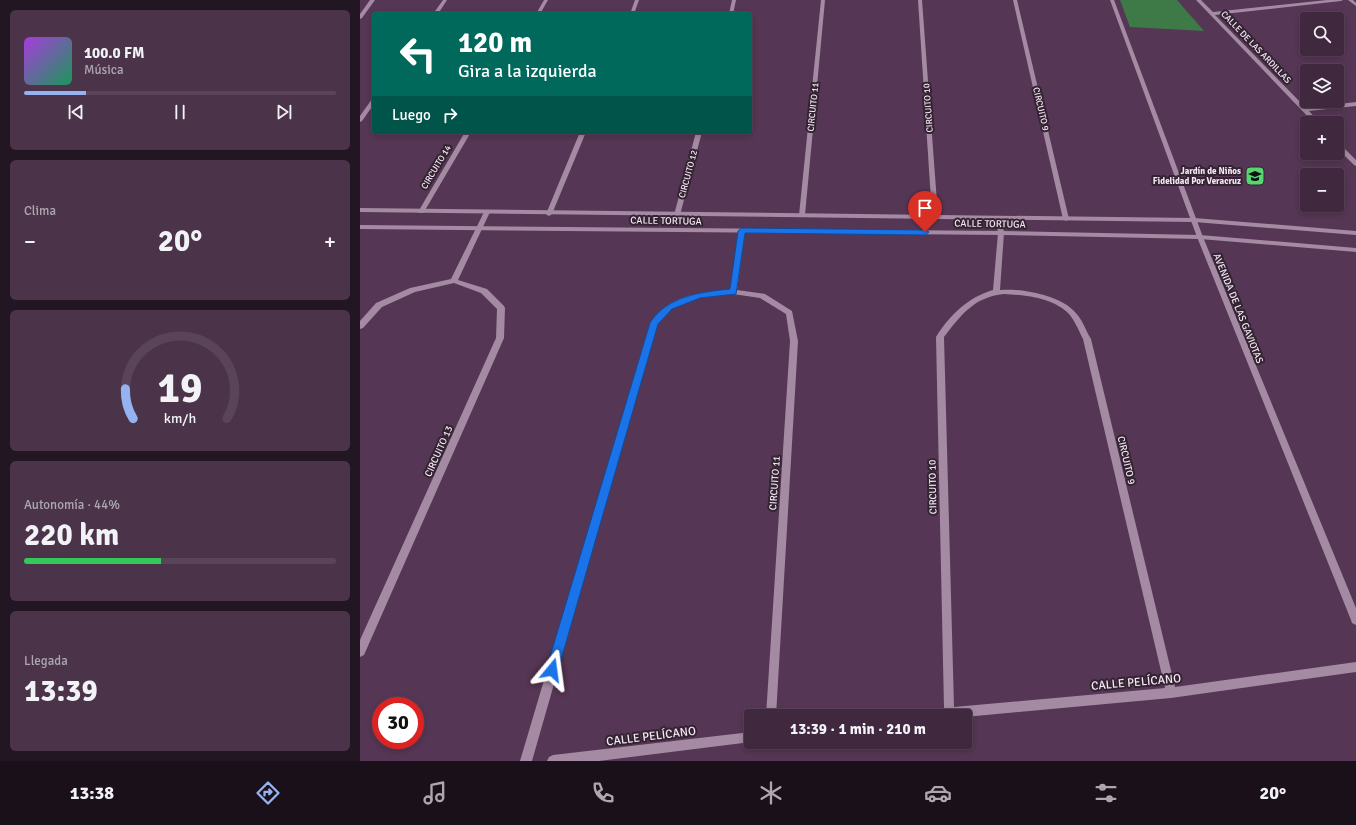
<!DOCTYPE html>
<html lang="es">
<head>
<meta charset="utf-8">
<style>
	body { margin:0; font-family:Signika,sans-serif; background:#4b344a; color:#f1f3f6; height:100vh; display:flex; flex-direction:column; font-size:15px; white-space:nowrap }
	* { box-sizing:border-box; margin:0 }
	p { font-size:13px; color:#aea6b0 }
	.icon { flex:none; width:22px; height:22px; fill:none; stroke:currentColor; stroke-width:2; stroke-linecap:round; stroke-linejoin:round }
	.map { position:relative; flex:1; overflow:hidden }
	.details { display:flex; flex-direction:column; gap:10px; padding:10px; background:#231623; width:360px }
	.details>* { flex:none }
	.top-card { position:absolute; left:12px; top:12px; width:380px; height:122px; border-radius:4px; box-shadow:0 2px 6px #0003,0 0 0 1px #594459; background:#00695c; color:#fff; overflow:hidden }
	.fabs { position:absolute; left:940px; top:12px; display:grid; gap:8px }
	.fabs a { display:grid; place-items:center; width:44px; height:44px; border-radius:4px; background:#40283f; box-shadow:0 2px 6px #0003,0 0 0 1px #594459; font-size:20px }
	.speed { position:absolute; left:12px; top:697px; display:flex; gap:8px; font-size:20px; font-weight:700; text-align:center }
	.speed>* { display:grid; place-content:center; width:52px; height:52px; border-radius:50%; background:#40283f; box-shadow:0 2px 6px #0003,0 0 0 1px #594459; line-height:1 }
	.speed .limit { border:6px solid #d22; background:#fff; color:#111 }
	.pin { position:absolute; display:grid; place-items:center; width:34px; height:34px; color:#fff; margin:-41px -17px; border-radius:50% 50% 50% 0; rotate:-45deg; box-shadow:0 0 4px #0007 }
	.pin .icon { rotate:45deg }
	.me { position:absolute; width:44px; margin:-22px; rotate:16deg; stroke-linejoin:round; filter:drop-shadow(0 0 3px #0008) }
	.turn { display:flex; align-items:center; gap:14px; height:84px; padding:0 20px; font-size:18px }
	.turn .icon { width:52px; height:52px; stroke-width:2.5 }
	.turn b { display:block; font-size:28px; line-height:34px }
	.then { display:flex; align-items:center; height:38px; padding:0 20px; background:#0003; gap:8px; font-size:15px }
	.big { font-size:30px; font-weight:800; line-height:1.1 }
	.details .card { flex:1; display:flex; flex-direction:column; justify-content:center; gap:6px; min-width:0; padding:0 14px; border-radius:6px; background:#4b344a }
	.details .dial { align-items:center; gap:0 }
	.dial svg { height:104px; overflow:visible; fill:none; stroke:#594459; stroke-width:7; stroke-linecap:round; text-anchor:middle }
	.dial text { fill:#f1f3f6; stroke:none }
	.song { display:flex; align-items:center; gap:12px }
	.cover { width:48px; height:48px; border-radius:6px; background:linear-gradient(135deg,hsl(280 70% 55%),hsl(150 70% 35%)) }
	.played { height:4px; border-radius:2px; background:linear-gradient(90deg,#95b2f1 20%,#594459 20%) }
	.keys { display:flex; justify-content:space-around; direction:ltr }
	.heat { display:flex; justify-content:space-between; align-items:center; font-size:22px; direction:ltr }
	.charge { height:6px; border-radius:3px; background:linear-gradient(90deg,#34c759 44%,#594459 0) }
	.trip { position:absolute; left:384px; top:709px; width:228px; height:40px; border-radius:4px; background:#40283f; box-shadow:0 2px 6px #0003,0 0 0 1px #594459; font-weight:800; line-height:40px; text-align:center }
	.tabs { display:flex; height:64px; justify-content:space-around; align-items:center; background:#1a1019; color:#aea6b0 }
	.tabs .icon { width:28px; height:28px }
	.tabs .selected { color:#95b2f1 }
	.tabs b { font-size:18px; color:#f1f3f6 }
	main { display:flex; flex:1; min-height:0 }
	.map>svg:first-child { display:block }
	.green { fill:#3e7a48 }
	.lines { fill:none; stroke-linecap:round; stroke-linejoin:round }
	.minor { fill:#a48aa2; fill-rule:evenodd }
	.tertiary { fill:#a48aa2; fill-rule:evenodd }
	.route { fill:#1a73e8; stroke:#114b97 }
	.labels { text-anchor:middle; stroke-width:4; stroke-linejoin:round; paint-order:stroke }
	.far-street-label { font-size:9px; fill:#f8e5f7; stroke:#322431 }
	.far-poi-label { font-size:9px; font-weight:bold; fill:#f8e5f7; stroke:#322431; text-anchor:end }
	.street-label { font-size:10px; fill:#f8e5f7; stroke:#322431 }
	.near-street-label { font-size:12px; fill:#f8e5f7; stroke:#322431 }
</style>
</head>
<body>
<main>
<section class="details">
<div class="card">
<div class="song"><i class="cover"></i><div><b>100.0 FM</b><p>Música</p></div></div>
<div class="played"></div>
<div class="keys"><svg class="icon" aria-label="previous" viewBox="0 0 24 24"><path d="M18 5L8 12l10 7zM5 5v14"/></svg><svg class="icon" aria-label="pause" viewBox="0 0 24 24"><path d="M8 5v14M16 5v14"/></svg><svg class="icon" aria-label="next" viewBox="0 0 24 24"><path d="M6 5l10 7-10 7zM19 5v14"/></svg></div>
</div>
<div class="card"><p>Clima</p>
<div class="heat"><a>−</a><b class="big">20°</b><a>+</a></div>
</div>
<div class="card dial"><svg viewBox="0 0 100 80">
<path d="M14 69A42 42 0 1 1 86 69"/>
<path d="M14 69A42 42 0 0 1 8 46" stroke="#95b2f1"/>
<text x="50" y="56" font-size="32" font-weight="700">19</text>
<text x="50" y="72" font-size="11">km/h</text>
</svg></div>
<div class="card"><p>Autonomía · 44%</p><b class="big">220 km</b><div class="charge"></div></div>
<div class="card"><p>Llegada</p><b class="big">13:39</b></div>
</section>
<div class="map">
<svg width="996" height="761" viewBox="0 0 996 761">
	<rect width="100%" height="100%" fill="#553654"/>
	<polygon class="green" points="760,0 817,0 844,31 770,27"/>
	<g class="lines">
		<g class="minor">
			<polygon points="10,0 15,0 2,18 0,19 0,14"/>
			<polygon points="184,0 188,0 180,14 176,14"/>
			<polygon points="275,0 279,0 274,14 270,14"/>
			<polygon points="372,0 376,0 373,14 369,14"/>
			<polygon points="461,0 465,0 445,215 442,217 439,215"/>
			<polygon points="558,0 562,0 578,216 575,218 572,216"/>
			<polygon points="653,0 657,0 709,219 706,221 703,219"/>
			<polygon points="750,0 754,0 843,237 996,608 996,625 992,623 991,620 837,237"/>
			<polygon points="836,0 841,0 853,12 967,0 983,0 981,1 855,15 946,108 996,102 996,106 949,111 960,123 954,123"/>
			<polygon points="988,0 993,0 996,3 996,6"/>
			<polygon points="105,132 111,132 64,212 63,213 59,213 58,212"/>
			<polygon points="220,132 226,132 192,214 189,216 187,215 186,214"/>
			<polygon points="336,132 342,132 320,215 317,217 314,215"/>
			<polygon points="977,142 979,143 996,160 996,166 994,165 977,148"/>
			<polygon points="127,210 130,212 98,280 127,289 144,306 145,308 144,338 4,655 0,657 0,640 136,338 137,309 121,293 94,283 55,292 22,307 3,328 0,329 0,321 16,303 50,288 91,279 124,212"/>
			<path d="M 639,216 L 642,218 L 644,233 L 640,290 C 661,288 698,295 713,310 C 722,318 725,329 731,339 L 815,687 L 996,662 L 996,672 L 811,698 L 605,717 L 605,716 L 553,716 L 554,712 L 558,711 L 584,708 L 576,337 C 589,316 608,297 633,290 L 638,233 L 636,218 ZM 644,294 C 665,295 694,298 709,314 C 715,321 719,331 723,339 L 805,688 L 594,707 L 584,337 C 601,315 614,297 644,294 Z"/>
			<path d="M 380,229 L 384,229 L 385,231 L 377,290 L 405,294 L 432,311 L 438,341 L 416,716 L 406,716 L 430,341 L 426,314 L 400,298 L 373,294 L 340,297 L 312,309 L 297,324 L 172,761 L 160,761 L 290,323 C 309,295 339,292 370,290 Z"/>
			<polygon points="391,732 391,742 392,742 391,742 239,761 187,761 189,757 193,755"/>
		</g>
		<g class="tertiary">
			<polygon points="83,0 87,0 78,14 73,14"/>
			<polygon points="14,98 14,104 2,121 0,122 0,116 12,99"/>
			<polygon points="0,208 834,218 996,231 996,235 834,222 0,212"/>
			<polygon points="0,225 641,231 840,235 996,248 996,252 840,239 641,235 0,229"/>
		</g>
	</g>
	<path class="route" d="M 382,228 L 565,230 L 569,232 L 565,235 L 385,233 L 376,294 L 340,298 L 312,309 L 298,324 L 198,670 L 196,674 L 192,676 L 188,674 L 186,670 L 290,323 C 307,296 341,292 370,289 L 378,231 Z"/>
	<defs>
		<symbol id="school-square" viewBox="-11 -11 22 22"><rect x="-9" y="-9" width="18" height="18" rx="4" fill="#55d671" stroke="#322431"/><path d="M0-5L7-2L0 1L-7-2ZM-4 1L0 2.5L4 1V4Q0 6-4 4Z" fill="#111"/></symbol>
	</defs>
	<g fill-rule="evenodd">
		<use href="#school-square" x="884" y="165" width="22" height="22"/>
	</g>
	<g class="labels">
		<g class="far-street-label">
			<text transform="translate(896 47) rotate(46)" y="3">CALLE DE LAS ARDILLAS</text>
			<text transform="translate(453 107) rotate(-84)" y="3">CIRCUITO 11</text>
			<text transform="translate(568 108) rotate(-94)" y="3">CIRCUITO 10</text>
			<text transform="translate(681 109) rotate(77)" y="3">CIRCUITO 9</text>
			<text transform="translate(76 167) rotate(-59)" y="3">CIRCUITO 14</text>
			<text transform="translate(328 174) rotate(-75)" y="3">CIRCUITO 12</text>
		</g>
		<g class="far-poi-label">
			<text x="881" y="174">Jardín de Niños<tspan x="881" dy="10">Fidelidad Por Veracruz</tspan></text>
		</g>
		<g class="street-label">
			<text transform="translate(306 220) rotate(1)" y="4">CALLE TORTUGA</text>
			<text transform="translate(630 223) rotate(1)" y="4">CALLE TORTUGA</text>
			<text transform="translate(879 308) rotate(68)" y="4">AVENIDA DE LAS GAVIOTAS</text>
			<text transform="translate(78 451) rotate(-66)" y="4">CIRCUITO 13</text>
			<text transform="translate(767 460) rotate(77)" y="4">CIRCUITO 9</text>
			<text transform="translate(414 483) rotate(-86)" y="4">CIRCUITO 11</text>
			<text transform="translate(572 487) rotate(-91)" y="4">CIRCUITO 10</text>
		</g>
		<g class="near-street-label">
			<text transform="translate(776 682) rotate(-5)" y="4">CALLE PELÍCANO</text>
			<text transform="translate(291 736) rotate(-7)" y="4">CALLE PELÍCANO</text>
		</g>
	</g>
</svg>
<div class="fabs">
<a><svg class="icon" aria-label="search" viewBox="0 0 24 24"><circle cx="10" cy="10" r="6"/><path d="M15 15l6 6"/></svg></a>
<a><svg class="icon" aria-label="layers" viewBox="0 0 24 24"><path d="M12 4l9 5-9 5-9-5zM3 14l9 5 9-5"/></svg></a>
<a>+</a>
<a>−</a>
</div>
<div class="speed"><div class="limit">30</div></div>
<div class="pin" style="left:565px;top:232px;background:#d93025"><svg class="icon" aria-label="arrive" viewBox="0 0 24 24"><path d="M6 21V4h12l-3 4 3 4H6"/></svg></div>
<svg class="me" style="left:192px;top:670px" viewBox="-20 -20 40 40"><path d="M0-17L14 15 0 8-14 15z" fill="#1a73e8" stroke="#fff" stroke-width="4"/></svg>
<div class="trip">13:39 · 1 min · 210 m</div>
<div class="top-card">
<div class="turn"><svg class="icon" aria-label="left" viewBox="0 0 24 24"><path d="M17 20v-9H6M10 6l-5 5 5 5"/></svg><div><b>120 m</b>Gira a la izquierda</div></div>
<div class="then">Luego<svg class="icon" aria-label="right" viewBox="0 0 24 24"><path d="M7 20v-9h11M14 6l5 5-5 5"/></svg></div>
</div>
</div>
</main>
<nav class="tabs">
<b>13:38</b>
<svg class="icon selected" aria-label="directions" viewBox="0 0 24 24"><path d="M12 3l9 9-9 9-9-9zM9 14v-3h6M13 9l2 2-2 2"/></svg>
<svg class="icon" aria-label="music" viewBox="0 0 24 24"><path d="M9 18V5l10-2v13"/><circle cx="6" cy="18" r="3"/><circle cx="16" cy="16" r="3"/></svg>
<svg class="icon" aria-label="phone" viewBox="0 0 24 24"><path d="M5 4h4l2 5-3 2q2 4 5 5l2-3 5 2v4C11 20 4 13 5 4z"/></svg>
<svg class="icon" aria-label="climate" viewBox="0 0 24 24"><path d="M12 3v18M4 7l16 10M4 17L20 7"/></svg>
<svg class="icon" aria-label="car" viewBox="0 0 24 24"><path d="M5 17H2v-5l4-1 3-4h7l3 4 3 1v5h-3M9 17h6M6 11h13"/><circle cx="7" cy="17" r="2"/><circle cx="17" cy="17" r="2"/></svg>
<svg class="icon" aria-label="filters" viewBox="0 0 24 24"><path d="M4 7h16M4 17h16"/><circle cx="9" cy="7" r="2"/><circle cx="15" cy="17" r="2"/></svg>
<b>20°</b>
</nav>
</body>
</html>
